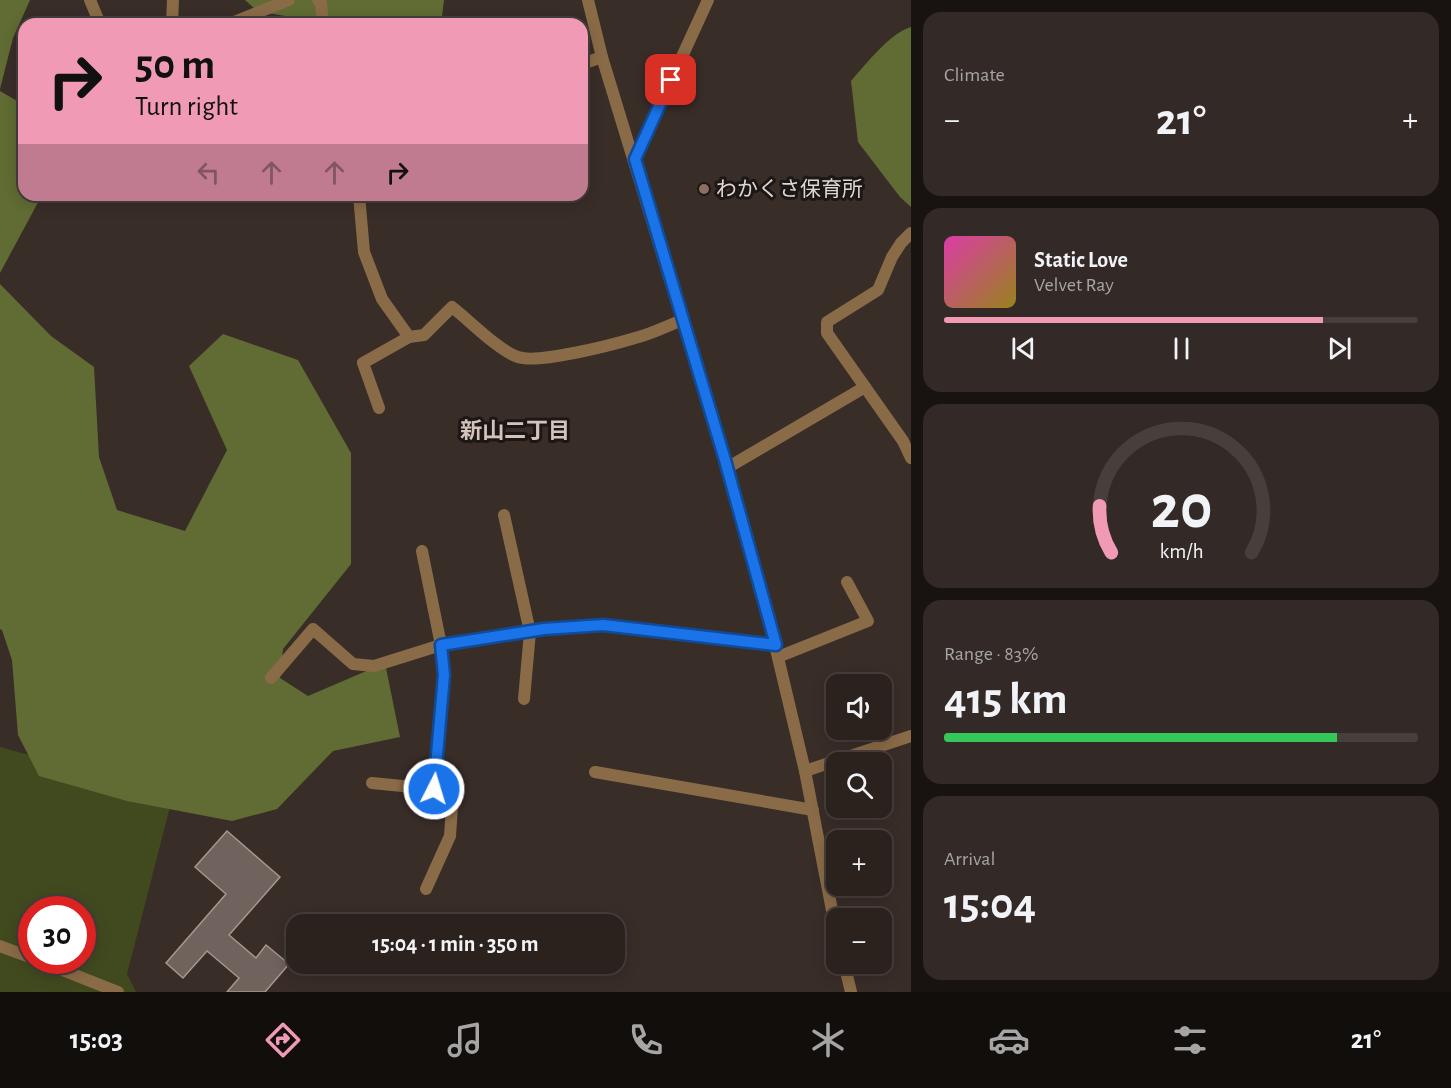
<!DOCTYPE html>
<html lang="en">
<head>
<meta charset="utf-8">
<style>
	body { margin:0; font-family:"Alegreya Sans","Noto Sans JP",sans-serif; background:#332a27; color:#f1f3f6; height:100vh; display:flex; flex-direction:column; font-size:22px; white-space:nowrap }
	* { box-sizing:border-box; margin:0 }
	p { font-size:20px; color:#a6a4a4 }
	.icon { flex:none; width:33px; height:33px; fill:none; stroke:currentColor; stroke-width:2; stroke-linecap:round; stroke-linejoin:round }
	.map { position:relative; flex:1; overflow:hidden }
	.drawer { display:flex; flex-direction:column; gap:12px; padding:12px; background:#181310; width:540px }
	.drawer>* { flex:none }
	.guide { position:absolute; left:18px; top:18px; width:570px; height:183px; border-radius:18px; box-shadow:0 3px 15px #0003,0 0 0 2px #473f3c; background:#f09ab5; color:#111; overflow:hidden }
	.tools { position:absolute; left:826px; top:674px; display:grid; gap:12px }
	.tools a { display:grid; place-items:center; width:66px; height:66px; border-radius:12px; background:#2b221e; box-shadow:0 3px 15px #0003,0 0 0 2px #473f3c; font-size:30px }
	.speed { position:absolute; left:18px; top:896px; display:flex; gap:12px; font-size:30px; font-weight:700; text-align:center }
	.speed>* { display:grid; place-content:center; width:78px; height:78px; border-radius:50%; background:#2b221e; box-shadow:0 3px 15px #0003,0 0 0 2px #473f3c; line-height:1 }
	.speed .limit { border:9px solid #d22; background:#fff; color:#111 }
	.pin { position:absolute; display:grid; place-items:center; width:51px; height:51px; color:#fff; margin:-26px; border-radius:12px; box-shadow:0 3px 9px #0006 }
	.me { position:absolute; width:66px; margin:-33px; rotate:5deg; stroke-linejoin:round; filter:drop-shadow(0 0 4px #0008) }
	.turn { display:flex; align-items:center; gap:21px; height:126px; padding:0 18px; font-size:27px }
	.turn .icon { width:78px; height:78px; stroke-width:2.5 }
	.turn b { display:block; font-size:42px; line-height:51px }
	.lanes { display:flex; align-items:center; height:57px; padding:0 18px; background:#0003; justify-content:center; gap:30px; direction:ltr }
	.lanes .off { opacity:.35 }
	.big { font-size:45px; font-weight:700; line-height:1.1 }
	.drawer .widget { flex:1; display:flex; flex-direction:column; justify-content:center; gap:9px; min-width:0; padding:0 21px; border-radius:18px; background:#332a27 }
	.drawer .dial { align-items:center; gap:0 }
	.dial svg { height:156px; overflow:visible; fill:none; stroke:#473f3c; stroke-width:7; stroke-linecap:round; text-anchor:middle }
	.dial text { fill:#f1f3f6; stroke:none }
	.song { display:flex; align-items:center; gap:18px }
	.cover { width:72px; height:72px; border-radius:9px; background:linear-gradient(135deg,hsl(320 70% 55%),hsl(50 70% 35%)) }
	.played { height:6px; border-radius:3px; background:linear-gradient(90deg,#f09ab5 80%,#473f3c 80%) }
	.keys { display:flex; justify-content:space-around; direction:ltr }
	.heat { display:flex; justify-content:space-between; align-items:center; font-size:33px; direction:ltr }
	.charge { height:9px; border-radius:4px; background:linear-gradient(90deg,#34c759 83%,#473f3c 0) }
	.trip { position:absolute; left:286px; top:914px; width:339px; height:60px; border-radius:18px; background:#2b221e; box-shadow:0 3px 15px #0003,0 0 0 2px #473f3c; font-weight:700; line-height:60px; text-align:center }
	.menu { display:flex; height:96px; justify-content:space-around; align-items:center; background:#110e0c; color:#a6a4a4 }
	.menu .icon { width:42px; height:42px }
	.menu .on { color:#f09ab5 }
	.menu b { font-size:27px; color:#f1f3f6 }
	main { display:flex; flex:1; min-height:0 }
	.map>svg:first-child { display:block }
	.green { fill:#414a1f; fill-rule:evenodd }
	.forest { fill:#606c33 }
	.building { fill:#70625c; stroke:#a59790; stroke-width:1.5 }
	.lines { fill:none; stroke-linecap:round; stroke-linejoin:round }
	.street { stroke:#8a6b47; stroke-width:12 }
	.route-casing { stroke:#114b97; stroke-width:15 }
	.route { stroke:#1a73e8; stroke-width:10 }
	.education-dot { fill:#8d6e63; stroke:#1c1715; stroke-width:2 }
	.labels { text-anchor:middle; stroke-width:6; stroke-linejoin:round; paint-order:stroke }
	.poi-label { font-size:21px; fill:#dfd7d3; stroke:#1c1715; text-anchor:start }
	.neighbourhood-label { font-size:22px; font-weight:bold; fill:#d2c3bc; stroke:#1c1715 }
</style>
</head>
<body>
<main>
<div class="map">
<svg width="911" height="992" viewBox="0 0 911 992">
	<rect width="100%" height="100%" fill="#392d28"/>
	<path class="green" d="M 0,747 L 173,795 L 127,974 L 136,992 L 0,992 ZM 32,909 L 82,909 L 82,960 L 32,960 Z"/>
	<g class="forest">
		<polygon points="0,0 30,0 13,38 0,89"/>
		<polygon points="245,0 444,0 441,24 330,24 257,11"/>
		<path d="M 911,27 L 911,207 L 900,197 L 858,142 L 851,81 C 866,64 890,33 911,27 Z"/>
		<polygon points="0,91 24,105 24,195 42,195 0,273"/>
		<polygon points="0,284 51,336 94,367 99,457 117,510 185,531 227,450 189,366 223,334 298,360 351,453 351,564 283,649 280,678 308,696 385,663 400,737 333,751 277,809 232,821 127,801 39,776 18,735 12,660 2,630 0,629"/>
	</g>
	<polygon class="building" points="227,831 280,877 229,935 256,958 266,945 289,964 265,992 227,992 239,978 207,951 183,978 166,963 226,894 195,867"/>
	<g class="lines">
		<g class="street">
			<polyline points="90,0 100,24"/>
			<polyline points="318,0 321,3 323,24"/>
			<polyline points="588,0 602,57 725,460 775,645 805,771 837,936"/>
			<polyline points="172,24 173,0"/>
			<polyline points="229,24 289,0"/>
			<polyline points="582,64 602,57"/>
			<polyline points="635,159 708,0"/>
			<polyline points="359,195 364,252 382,299 409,337"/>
			<polyline points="911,233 901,243 892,257 878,290 827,322 827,333 903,441 911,458"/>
			<path d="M 379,408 L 363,363 L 409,337 L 424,335 L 452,307 C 469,320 499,351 518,357 C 538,364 612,345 635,338 C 651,334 667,326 682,320"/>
			<polyline points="727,468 865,387"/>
			<polyline points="504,515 530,632 524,699"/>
			<polyline points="422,551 441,645 444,675 434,789"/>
			<polyline points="778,657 868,621 847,582"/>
			<polyline points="271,678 313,629 353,664 374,666 441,645 544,629 603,625 775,645"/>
			<polyline points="805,771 911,736"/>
			<polyline points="595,772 813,810"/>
			<polyline points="372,783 453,791 450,836 426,889"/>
			<polyline points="0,946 32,958"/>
			<polyline points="37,960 118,992"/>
			<polyline points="844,963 851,992"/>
		</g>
	</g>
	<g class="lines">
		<defs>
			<polyline id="route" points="434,789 444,675 441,645 544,629 603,625 776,645 725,460 635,159 671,80"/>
		</defs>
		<use href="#route" class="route-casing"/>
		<use href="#route" class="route"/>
	</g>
	<circle class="education-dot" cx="704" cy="189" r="6"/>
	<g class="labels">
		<g class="poi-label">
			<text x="716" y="196">わかくさ保育所</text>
		</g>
		<g class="neighbourhood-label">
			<text x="515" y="438">新山二丁目</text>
		</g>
	</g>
</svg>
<div class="tools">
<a><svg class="icon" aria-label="sound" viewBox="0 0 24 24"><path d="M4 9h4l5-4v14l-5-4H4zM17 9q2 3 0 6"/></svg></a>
<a><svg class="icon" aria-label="search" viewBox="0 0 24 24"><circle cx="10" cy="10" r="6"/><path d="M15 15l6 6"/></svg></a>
<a>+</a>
<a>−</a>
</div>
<div class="speed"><div class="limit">30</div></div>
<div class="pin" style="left:671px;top:80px;background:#d93025"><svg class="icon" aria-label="arrive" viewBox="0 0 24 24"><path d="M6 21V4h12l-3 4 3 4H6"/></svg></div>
<svg class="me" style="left:434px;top:789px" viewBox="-20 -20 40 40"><circle r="17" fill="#1a73e8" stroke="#fff" stroke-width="3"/><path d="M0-11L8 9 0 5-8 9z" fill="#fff"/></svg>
<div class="trip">15:04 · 1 min · 350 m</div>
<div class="guide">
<div class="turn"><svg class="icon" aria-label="right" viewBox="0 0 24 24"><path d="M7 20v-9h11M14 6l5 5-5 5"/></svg><div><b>50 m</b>Turn right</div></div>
<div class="lanes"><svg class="icon off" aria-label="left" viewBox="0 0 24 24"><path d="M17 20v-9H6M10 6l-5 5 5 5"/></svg><svg class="icon off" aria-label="ahead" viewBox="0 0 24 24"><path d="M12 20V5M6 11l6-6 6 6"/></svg><svg class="icon off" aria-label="ahead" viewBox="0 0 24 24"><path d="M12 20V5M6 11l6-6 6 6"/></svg><svg class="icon" aria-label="right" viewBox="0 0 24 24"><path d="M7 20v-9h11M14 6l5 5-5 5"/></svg></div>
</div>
</div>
<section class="drawer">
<div class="widget"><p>Climate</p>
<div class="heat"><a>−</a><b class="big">21°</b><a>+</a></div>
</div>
<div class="widget">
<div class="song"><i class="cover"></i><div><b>Static Love</b><p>Velvet Ray</p></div></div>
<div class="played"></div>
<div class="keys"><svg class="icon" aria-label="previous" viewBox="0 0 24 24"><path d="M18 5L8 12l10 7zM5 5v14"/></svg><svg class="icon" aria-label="pause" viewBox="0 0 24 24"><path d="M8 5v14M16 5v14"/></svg><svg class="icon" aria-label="next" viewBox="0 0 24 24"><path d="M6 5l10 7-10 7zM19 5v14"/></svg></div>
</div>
<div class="widget dial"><svg viewBox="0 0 100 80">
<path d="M14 69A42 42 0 1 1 86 69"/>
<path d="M14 69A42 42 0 0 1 8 45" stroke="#f09ab5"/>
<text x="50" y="56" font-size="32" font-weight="700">20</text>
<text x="50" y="72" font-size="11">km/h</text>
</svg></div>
<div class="widget"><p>Range · 83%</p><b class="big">415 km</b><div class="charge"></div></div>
<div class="widget"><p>Arrival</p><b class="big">15:04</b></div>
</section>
</main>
<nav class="menu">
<b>15:03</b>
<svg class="icon on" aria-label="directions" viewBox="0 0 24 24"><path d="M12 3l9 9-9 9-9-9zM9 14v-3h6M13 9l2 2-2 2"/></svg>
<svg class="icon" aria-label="music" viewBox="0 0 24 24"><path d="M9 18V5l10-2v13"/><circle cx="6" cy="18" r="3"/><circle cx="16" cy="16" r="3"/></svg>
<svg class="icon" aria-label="phone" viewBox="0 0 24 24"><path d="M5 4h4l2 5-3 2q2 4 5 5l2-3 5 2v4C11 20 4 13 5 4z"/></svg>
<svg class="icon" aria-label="climate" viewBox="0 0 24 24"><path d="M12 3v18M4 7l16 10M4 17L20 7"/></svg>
<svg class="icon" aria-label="car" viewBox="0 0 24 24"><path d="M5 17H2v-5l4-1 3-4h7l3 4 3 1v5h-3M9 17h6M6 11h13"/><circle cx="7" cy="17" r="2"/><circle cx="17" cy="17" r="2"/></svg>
<svg class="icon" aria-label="filters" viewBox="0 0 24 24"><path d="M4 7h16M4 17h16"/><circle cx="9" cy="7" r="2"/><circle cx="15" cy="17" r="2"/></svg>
<b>21°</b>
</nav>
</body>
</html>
